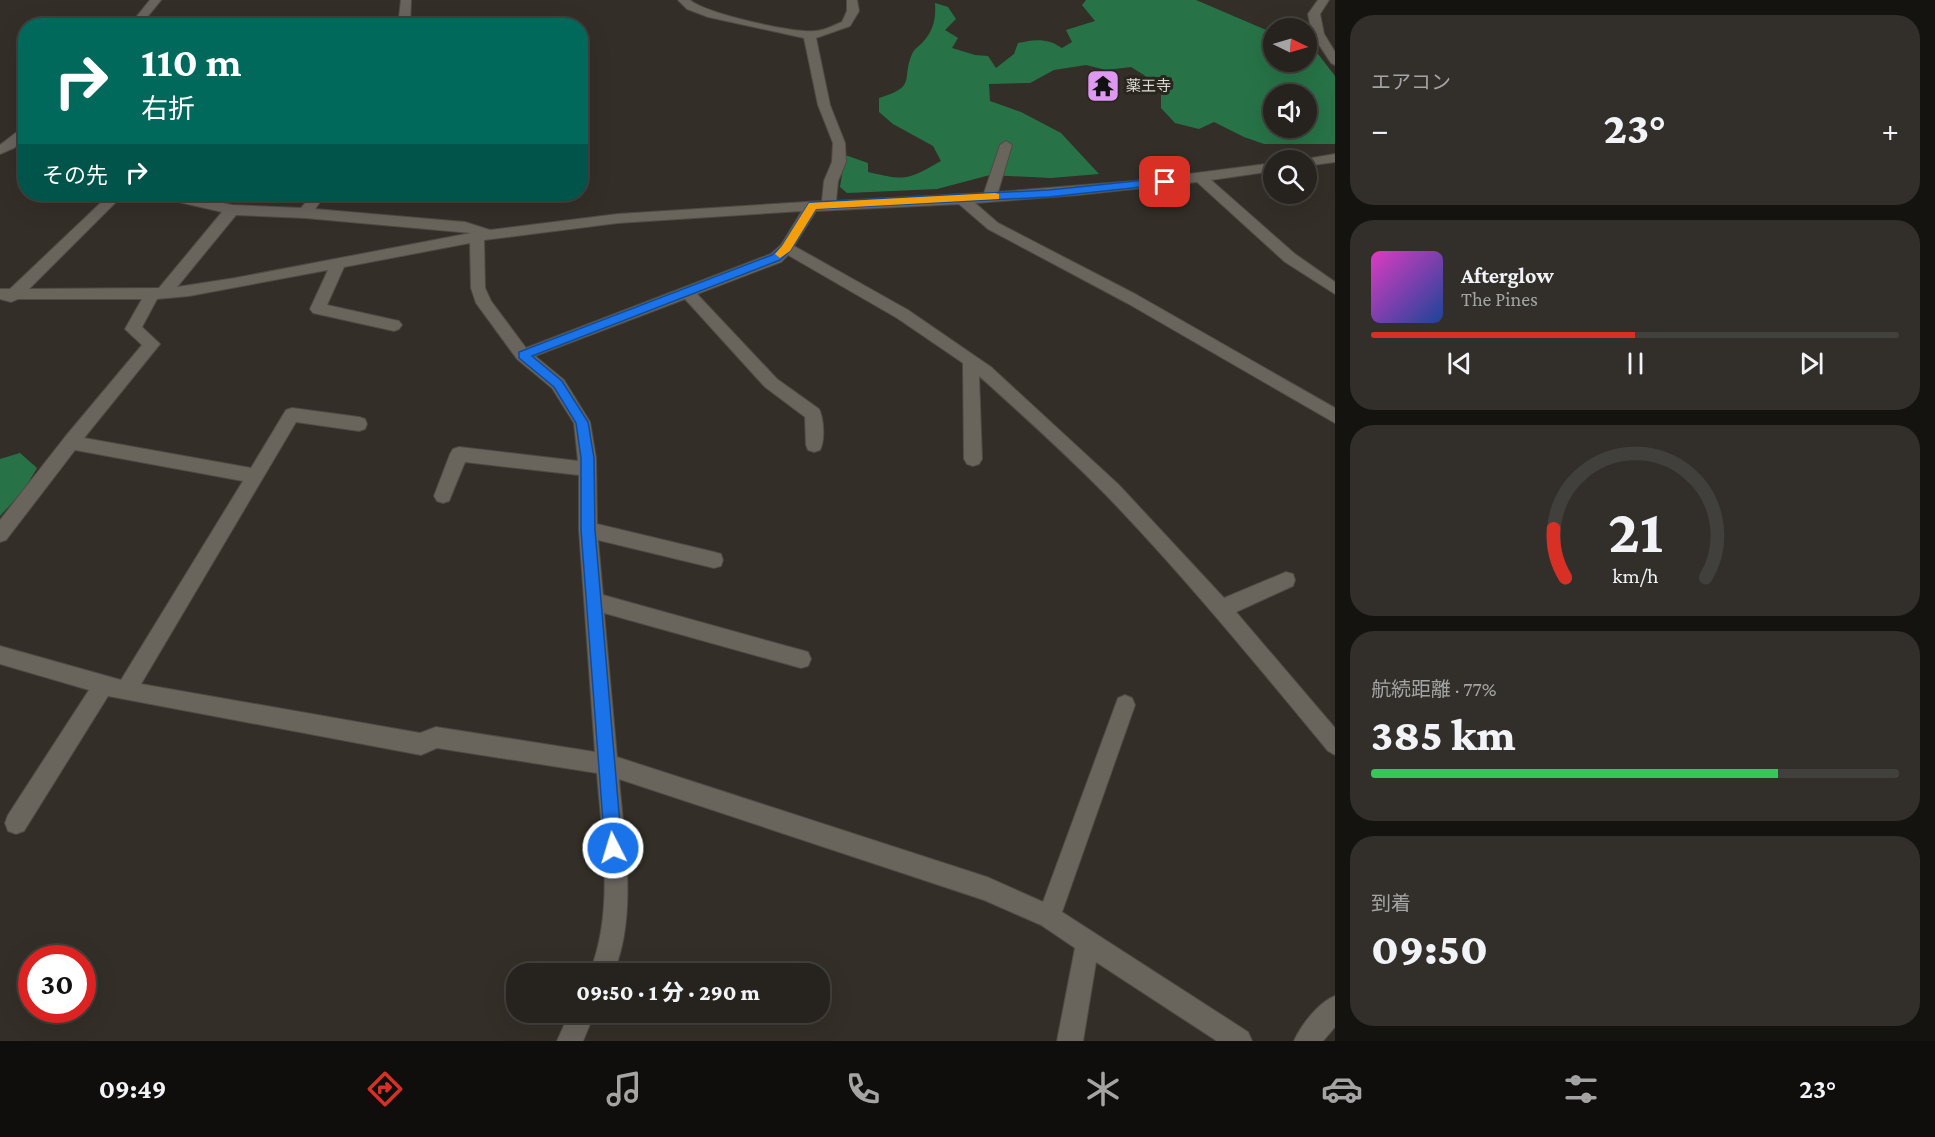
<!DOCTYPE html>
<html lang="ja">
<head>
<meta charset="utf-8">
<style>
	body { margin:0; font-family:"Crimson Pro","Noto Sans JP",serif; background:#322f2b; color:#f1f3f6; height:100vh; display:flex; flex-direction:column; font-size:22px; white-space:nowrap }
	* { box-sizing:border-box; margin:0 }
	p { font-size:20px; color:#a4a4a4 }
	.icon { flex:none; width:33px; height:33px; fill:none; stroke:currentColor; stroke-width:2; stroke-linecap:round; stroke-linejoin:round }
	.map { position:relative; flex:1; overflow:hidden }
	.details { display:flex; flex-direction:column; gap:15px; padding:15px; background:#151310; width:600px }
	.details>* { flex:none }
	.top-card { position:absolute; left:18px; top:18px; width:570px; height:183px; border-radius:24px; box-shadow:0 6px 24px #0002,0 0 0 2px #42403c; background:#00695c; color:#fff; overflow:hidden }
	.needle { width:39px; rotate:95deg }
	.fabs { position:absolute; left:1263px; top:18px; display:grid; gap:12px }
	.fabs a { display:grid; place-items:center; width:54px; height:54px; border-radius:50%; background:#26231e; box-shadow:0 6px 24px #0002,0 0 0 2px #42403c; font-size:30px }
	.speed { position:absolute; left:18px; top:945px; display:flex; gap:12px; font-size:30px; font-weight:700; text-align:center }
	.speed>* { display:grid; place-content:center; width:78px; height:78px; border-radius:50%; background:#26231e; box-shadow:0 6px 24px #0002,0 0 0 2px #42403c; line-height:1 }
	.speed .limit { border:9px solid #d22; background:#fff; color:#111 }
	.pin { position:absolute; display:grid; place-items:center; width:51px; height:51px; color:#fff; margin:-26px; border-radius:12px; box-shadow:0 3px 9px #0006 }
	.me { position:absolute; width:66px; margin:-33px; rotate:355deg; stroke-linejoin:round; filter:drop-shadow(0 0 4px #0008) }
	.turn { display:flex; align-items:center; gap:21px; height:126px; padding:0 24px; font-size:27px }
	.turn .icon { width:78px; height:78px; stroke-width:2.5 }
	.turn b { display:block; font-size:42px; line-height:51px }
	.then { display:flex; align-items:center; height:57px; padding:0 24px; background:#0003; gap:12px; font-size:22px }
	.big { font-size:45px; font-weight:800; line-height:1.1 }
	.details .tile { flex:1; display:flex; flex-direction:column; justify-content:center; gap:9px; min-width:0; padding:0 21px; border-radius:24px; background:#322f2b }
	.details .dial { align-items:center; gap:0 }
	.dial svg { height:156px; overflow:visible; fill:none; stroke:#42403c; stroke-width:7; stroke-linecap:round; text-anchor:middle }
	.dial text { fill:#f1f3f6; stroke:none }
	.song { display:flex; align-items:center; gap:18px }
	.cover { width:72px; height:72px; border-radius:9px; background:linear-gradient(135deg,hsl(310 70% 55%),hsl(220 70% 35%)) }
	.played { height:6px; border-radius:3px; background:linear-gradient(90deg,#d93025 50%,#42403c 50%) }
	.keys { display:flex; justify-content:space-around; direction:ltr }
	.heat { display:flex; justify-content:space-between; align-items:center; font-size:33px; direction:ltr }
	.charge { height:9px; border-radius:4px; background:linear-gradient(90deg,#34c759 77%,#42403c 0) }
	.trip { position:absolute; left:506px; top:963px; width:324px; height:60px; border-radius:24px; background:#26231e; box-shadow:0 6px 24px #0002,0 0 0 2px #42403c; font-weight:800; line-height:60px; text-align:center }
	.dock { display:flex; height:96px; justify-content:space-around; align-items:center; background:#0f0e0c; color:#a4a4a4 }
	.dock .icon { width:42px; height:42px }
	.dock .current { color:#d93025 }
	.dock b { font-size:27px; color:#f1f3f6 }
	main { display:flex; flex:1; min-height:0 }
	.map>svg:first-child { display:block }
	.forest { fill:#277347; fill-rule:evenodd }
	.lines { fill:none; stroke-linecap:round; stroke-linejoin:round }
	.minor-casing { stroke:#4e4b44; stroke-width:2 }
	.minor { fill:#69655d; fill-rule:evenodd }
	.route { fill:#1a73e8; stroke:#114b97; stroke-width:1.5 }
	.slow { fill:#f59e0b }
	.labels { text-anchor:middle; stroke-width:6; stroke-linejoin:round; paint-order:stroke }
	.far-poi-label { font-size:15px; fill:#dedcd7; stroke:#29261e; text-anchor:start }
</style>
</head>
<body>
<main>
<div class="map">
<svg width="1335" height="1041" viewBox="0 0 1335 1041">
	<rect width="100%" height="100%" fill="#332f28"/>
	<g class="forest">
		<path d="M 1086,0 L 1196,0 L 1273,33 L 1274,62 L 1306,62 L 1307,48 L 1318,54 L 1335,76 L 1335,144 L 1264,144 L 1244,137 L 1214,122 L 1199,129 L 1175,123 L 1161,108 L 1161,90 L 1144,75 L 1131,67 L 1106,70 L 1086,65 L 1054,70 L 1030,83 L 989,84 L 990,101 L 1021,112 L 1061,133 L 1099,174 L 1051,178 L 990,175 L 937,189 L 847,193 L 840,187 L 845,155 L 868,163 L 868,172 C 906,181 908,180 941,161 L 933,146 L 893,124 L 879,112 L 879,98 C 919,86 900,79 913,52 C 915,49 920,45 923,42 C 934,30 936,18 935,3 L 948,7 L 956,19 L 945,30 L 958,38 L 952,48 L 975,55 L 988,56 L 996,68 L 1014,54 L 1018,43 C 1035,39 1048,38 1062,48 L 1072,42 L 1066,30 L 1095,21 L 1082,5 ZM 1274,94 L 1306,94 L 1306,128 L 1274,128 Z"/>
		<polygon points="20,453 37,468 24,490 0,516 0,459"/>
	</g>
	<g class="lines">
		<defs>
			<g id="minor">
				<polygon points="150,0 161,0 140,26 129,26"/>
				<polygon points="401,0 411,0 410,26 398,26"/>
				<path d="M 678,0 L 690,0 C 704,13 795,34 815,31 C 824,31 834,25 842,22 L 847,11 L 847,0 L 857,0 L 859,11 L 850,26 L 816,38 L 830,105 L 845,143 L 846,162 L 838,181 L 836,201 L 984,193 L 1000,145 L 1006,141 L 1012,145 L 998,192 L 1134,181 L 1274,163 L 1274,171 L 1211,180 L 1295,254 L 1335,282 L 1335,294 L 1285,262 L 1197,182 L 1078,195 L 975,203 L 998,223 L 1137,295 L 1335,408 L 1335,423 L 1127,303 L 988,229 L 959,204 L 816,211 L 794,246 L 908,310 L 991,367 L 1119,485 L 1224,598 L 1286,572 L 1293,574 L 1295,580 L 1293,586 L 1236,612 L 1335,728 L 1335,755 L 1328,751 C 1256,664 1185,577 1107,496 C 1068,456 1028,420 987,383 L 979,376 L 982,459 L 979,464 L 973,466 L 967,464 L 964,459 L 963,363 L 897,318 L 788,255 L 781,262 L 697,294 L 777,379 L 819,409 C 824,419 825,441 820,450 L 814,452 L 808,450 L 806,445 L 805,417 L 765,387 L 685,299 L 535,356 L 564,380 L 590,422 L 596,458 L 597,524 L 714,552 L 721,554 L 723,560 L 721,566 L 714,568 L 598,540 L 603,595 L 801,650 L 808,652 L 811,659 L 808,666 L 801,668 L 604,613 L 617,757 L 987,877 L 1043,902 L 1118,698 L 1125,695 L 1132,698 L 1135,705 L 1062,912 L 1248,1032 L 1252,1041 L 1217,1041 L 1096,962 L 1083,1041 L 1057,1041 L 1075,948 L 1041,925 L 984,900 L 619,779 C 624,840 638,915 613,974 L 589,974 C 615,911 602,839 597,773 L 437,748 L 421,755 L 108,696 L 24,831 L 16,834 L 8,831 L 5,823 L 8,815 L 89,690 L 0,664 L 0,646 L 121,680 L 243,481 L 75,450 L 6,540 L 0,542 L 0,520 L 65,437 L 142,345 L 125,329 L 142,299 L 18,299 L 11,302 L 0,299 L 0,289 L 10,289 L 110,194 L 124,194 L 29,289 L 159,288 L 222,212 L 157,197 L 156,194 L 179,194 L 232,205 L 301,208 L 313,194 L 326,194 L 315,209 L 465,222 L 490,230 L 618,214 L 822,201 L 824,181 L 832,162 L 833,143 L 818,105 L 804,38 L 708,17 L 687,9 ZM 802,211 L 781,245 L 771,254 L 526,348 L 491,301 L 485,288 L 484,240 L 618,223 ZM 236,215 L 305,218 L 471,233 L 235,278 L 177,287 ZM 470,243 L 471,288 L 476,303 L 517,359 L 552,388 L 574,423 L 578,461 L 459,447 L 453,449 L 450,454 L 434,496 L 437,501 L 443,503 L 449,501 L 465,462 L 579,475 L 579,530 L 595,752 L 436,727 L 420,733 L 141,684 L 296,422 L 359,431 L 365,429 L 367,424 L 365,419 L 359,417 L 292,408 L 286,410 L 251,468 L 84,438 L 160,344 L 142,327 L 157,299 L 189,296 L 328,270 L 310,309 L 313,313 L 394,331 L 399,329 L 402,325 L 399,321 L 327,305 L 344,267 Z"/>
				<polygon points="1318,0 1329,0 1320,14 1324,34 1335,52 1335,65 1331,63 1312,34 1308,14"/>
				<polygon points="26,125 26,136 14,148 0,154 0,145"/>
				<polygon points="1335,154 1335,162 1306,166 1306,160 1300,160"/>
				<path d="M 1335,996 L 1335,1027 L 1323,1041 L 1294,1041 C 1301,1025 1319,1002 1335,996 Z"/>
				<polygon points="570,1012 595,1012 583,1041 557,1041"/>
			</g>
		</defs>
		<use href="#minor" class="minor-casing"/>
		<use href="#minor" class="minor"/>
	</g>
	<polygon class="route" points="1165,178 1169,179 1169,184 1049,197 816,209 790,251 780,260 532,356 562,381 588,422 594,458 595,530 622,848 619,854 613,856 607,854 605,848 581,530 581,458 576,423 554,387 519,358 519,352 772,255 782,246 809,203 813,202 1049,190"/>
	<polygon class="slow" points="995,193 999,194 999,199 816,209 790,251 780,258 775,254 782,246 809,203"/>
	<defs>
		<symbol id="temple-square" viewBox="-11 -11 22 22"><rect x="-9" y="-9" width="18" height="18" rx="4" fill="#de98f2" stroke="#29261e"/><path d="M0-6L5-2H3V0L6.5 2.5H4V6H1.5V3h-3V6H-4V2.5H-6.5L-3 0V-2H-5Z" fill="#111"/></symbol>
	</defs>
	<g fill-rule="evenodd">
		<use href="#temple-square" x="1084" y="67" width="38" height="38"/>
	</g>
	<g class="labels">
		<g class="far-poi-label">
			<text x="1126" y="91">薬王寺</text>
		</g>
	</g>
</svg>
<div class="fabs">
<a><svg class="needle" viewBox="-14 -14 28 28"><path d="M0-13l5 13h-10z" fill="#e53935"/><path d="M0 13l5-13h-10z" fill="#a4a4a4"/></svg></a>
<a><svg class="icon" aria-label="sound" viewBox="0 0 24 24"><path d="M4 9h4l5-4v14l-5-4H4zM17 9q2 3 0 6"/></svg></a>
<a><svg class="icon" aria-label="search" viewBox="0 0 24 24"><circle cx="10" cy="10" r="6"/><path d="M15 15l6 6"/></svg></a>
</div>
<div class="speed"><div class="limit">30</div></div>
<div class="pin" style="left:1165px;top:182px;background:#d93025"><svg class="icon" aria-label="arrive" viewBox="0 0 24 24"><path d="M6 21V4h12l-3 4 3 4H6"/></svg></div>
<svg class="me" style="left:613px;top:848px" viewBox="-20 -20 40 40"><circle r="17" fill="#1a73e8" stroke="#fff" stroke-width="3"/><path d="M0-11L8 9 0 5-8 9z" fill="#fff"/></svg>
<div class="trip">09:50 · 1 分 · 290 m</div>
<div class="top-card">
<div class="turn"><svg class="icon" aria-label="right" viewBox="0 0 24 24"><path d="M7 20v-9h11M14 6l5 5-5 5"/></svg><div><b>110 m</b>右折</div></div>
<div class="then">その先<svg class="icon" aria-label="right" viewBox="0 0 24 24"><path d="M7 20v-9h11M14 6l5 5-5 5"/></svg></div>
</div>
</div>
<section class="details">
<div class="tile"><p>エアコン</p>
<div class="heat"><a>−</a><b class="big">23°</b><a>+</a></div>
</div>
<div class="tile">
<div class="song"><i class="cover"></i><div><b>Afterglow</b><p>The Pines</p></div></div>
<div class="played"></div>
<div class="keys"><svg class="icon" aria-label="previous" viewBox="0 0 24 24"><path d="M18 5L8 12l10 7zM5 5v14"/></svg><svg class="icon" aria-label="pause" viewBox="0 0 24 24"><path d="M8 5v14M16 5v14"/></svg><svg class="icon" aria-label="next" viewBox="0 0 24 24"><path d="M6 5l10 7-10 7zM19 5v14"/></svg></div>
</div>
<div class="tile dial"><svg viewBox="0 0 100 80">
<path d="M14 69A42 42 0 1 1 86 69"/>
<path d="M14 69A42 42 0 0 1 8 44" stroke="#d93025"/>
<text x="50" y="56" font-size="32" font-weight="700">21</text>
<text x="50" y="72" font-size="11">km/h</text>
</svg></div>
<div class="tile"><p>航続距離 · 77%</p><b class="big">385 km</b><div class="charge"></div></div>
<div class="tile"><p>到着</p><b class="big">09:50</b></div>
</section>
</main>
<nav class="dock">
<b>09:49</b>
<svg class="icon current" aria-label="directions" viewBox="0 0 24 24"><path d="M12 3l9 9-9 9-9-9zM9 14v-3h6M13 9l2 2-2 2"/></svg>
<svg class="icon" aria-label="music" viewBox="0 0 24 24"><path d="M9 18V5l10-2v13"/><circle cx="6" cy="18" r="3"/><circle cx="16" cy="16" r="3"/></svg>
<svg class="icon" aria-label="phone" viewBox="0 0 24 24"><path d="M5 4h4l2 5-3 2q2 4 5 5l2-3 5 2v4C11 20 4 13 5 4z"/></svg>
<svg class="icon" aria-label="climate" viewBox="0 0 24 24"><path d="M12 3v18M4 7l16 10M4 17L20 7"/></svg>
<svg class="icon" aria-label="car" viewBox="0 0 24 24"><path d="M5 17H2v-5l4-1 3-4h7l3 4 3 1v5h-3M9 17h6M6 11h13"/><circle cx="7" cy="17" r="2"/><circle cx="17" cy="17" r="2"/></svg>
<svg class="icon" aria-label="filters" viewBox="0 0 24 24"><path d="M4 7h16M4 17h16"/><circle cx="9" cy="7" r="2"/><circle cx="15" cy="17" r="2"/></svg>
<b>23°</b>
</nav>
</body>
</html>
